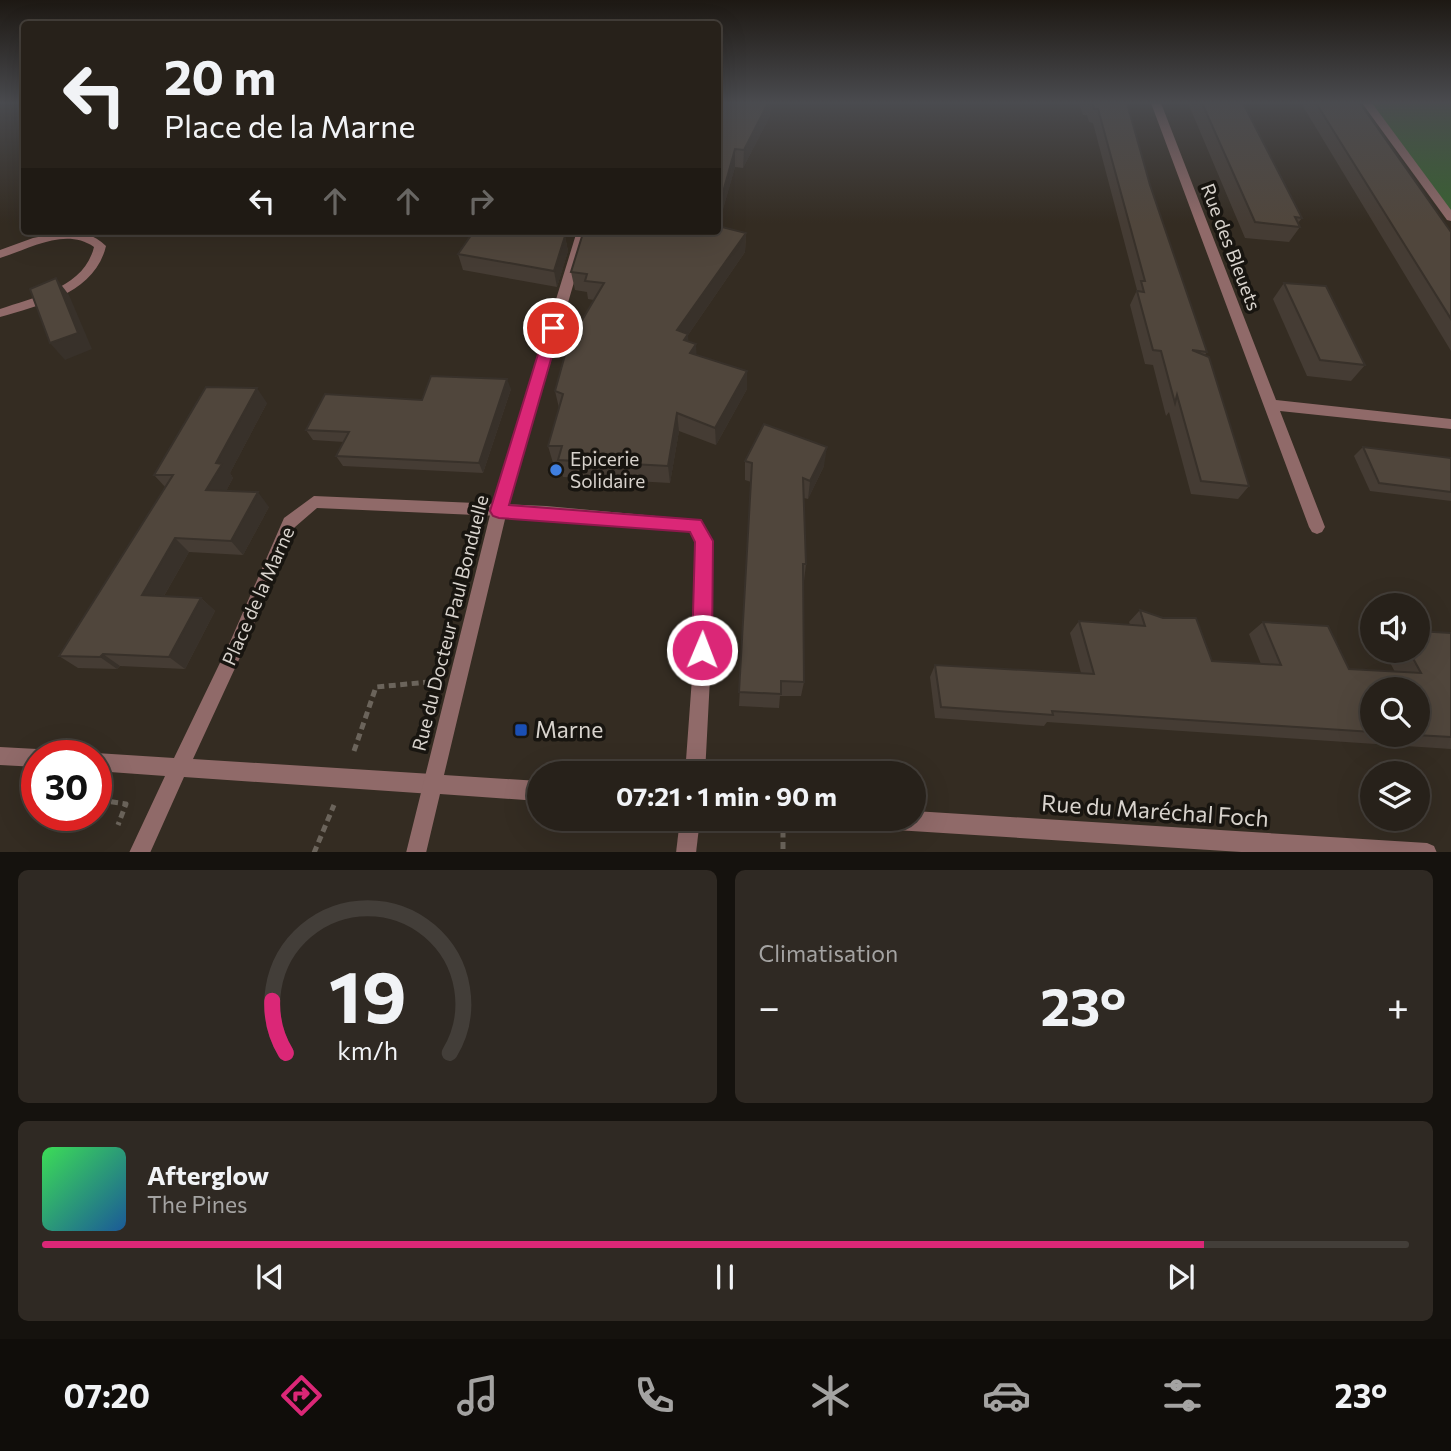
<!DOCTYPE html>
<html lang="fr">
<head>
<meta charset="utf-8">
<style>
	body { margin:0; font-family:Commissioner,sans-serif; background:#2f2923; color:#f1f3f6; height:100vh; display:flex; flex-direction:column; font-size:26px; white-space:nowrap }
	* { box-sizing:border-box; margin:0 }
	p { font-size:23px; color:#a4a3a2 }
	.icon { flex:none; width:38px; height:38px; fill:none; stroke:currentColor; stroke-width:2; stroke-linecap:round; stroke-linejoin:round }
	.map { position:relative; height:852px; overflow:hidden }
	.panel { display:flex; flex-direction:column; gap:18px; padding:18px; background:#15120e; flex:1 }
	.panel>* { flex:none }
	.banner { position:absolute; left:21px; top:21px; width:700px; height:214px; border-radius:7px; box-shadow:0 7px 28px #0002,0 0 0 2px #433e39; background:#27211a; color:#f1f3f6; overflow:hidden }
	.controls { position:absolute; left:1360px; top:593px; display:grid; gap:14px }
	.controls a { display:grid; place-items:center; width:70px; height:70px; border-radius:50%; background:#27211a; box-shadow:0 7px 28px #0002,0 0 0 2px #433e39; font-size:35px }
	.speed { position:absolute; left:21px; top:740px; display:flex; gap:14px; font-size:35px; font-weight:700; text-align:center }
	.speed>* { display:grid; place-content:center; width:91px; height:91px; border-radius:50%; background:#27211a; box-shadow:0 7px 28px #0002,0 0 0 2px #433e39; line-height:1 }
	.speed .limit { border:10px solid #d22; background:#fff; color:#111 }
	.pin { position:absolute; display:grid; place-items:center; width:60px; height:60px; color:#fff; margin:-30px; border:4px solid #fff; border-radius:50%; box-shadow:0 2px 7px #0007 }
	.me { position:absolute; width:77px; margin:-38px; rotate:1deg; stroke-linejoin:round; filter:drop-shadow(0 0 5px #0008) }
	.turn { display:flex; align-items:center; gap:24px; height:147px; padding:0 28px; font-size:32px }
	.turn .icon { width:91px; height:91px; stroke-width:2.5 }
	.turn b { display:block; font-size:49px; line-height:60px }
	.lanes { display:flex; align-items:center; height:66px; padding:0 28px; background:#0003; justify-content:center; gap:35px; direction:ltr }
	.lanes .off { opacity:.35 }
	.big { font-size:52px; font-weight:700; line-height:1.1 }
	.panel .tile { flex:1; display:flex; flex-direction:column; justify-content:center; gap:10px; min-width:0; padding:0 24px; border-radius:10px; background:#2f2923 }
	.panel .dial { align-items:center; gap:0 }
	.dial svg { height:182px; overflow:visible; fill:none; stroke:#433e39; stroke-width:7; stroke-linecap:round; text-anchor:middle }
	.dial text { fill:#f1f3f6; stroke:none }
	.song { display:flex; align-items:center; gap:21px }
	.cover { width:84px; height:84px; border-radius:10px; background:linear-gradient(135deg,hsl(130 70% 55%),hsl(210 70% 35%)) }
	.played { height:7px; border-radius:4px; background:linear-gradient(90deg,#db2777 85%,#433e39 85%) }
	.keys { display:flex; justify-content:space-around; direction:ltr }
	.heat { display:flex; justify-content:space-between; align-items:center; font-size:38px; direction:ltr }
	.panel .tiles { flex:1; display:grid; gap:18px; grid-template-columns:1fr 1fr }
	.tile:last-child { grid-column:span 2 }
	.trip { position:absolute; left:527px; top:761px; width:399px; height:70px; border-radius:35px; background:#27211a; box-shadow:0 7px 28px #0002,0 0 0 2px #433e39; font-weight:700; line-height:70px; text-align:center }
	.tabs { display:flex; height:112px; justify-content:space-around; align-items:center; background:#100d0a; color:#a4a3a2 }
	.tabs .icon { width:49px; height:49px }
	.tabs .selected { color:#db2777 }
	.tabs b { font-size:32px; color:#f1f3f6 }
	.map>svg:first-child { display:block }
	.green { fill:#386130 }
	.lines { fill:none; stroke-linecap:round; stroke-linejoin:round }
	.path { stroke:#6b645b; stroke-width:5; stroke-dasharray:7 4.5; stroke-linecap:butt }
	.minor { fill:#906a69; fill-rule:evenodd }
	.tertiary { fill:#906a69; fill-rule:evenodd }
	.wall { fill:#453c34; fill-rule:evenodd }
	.shaded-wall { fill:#38312a }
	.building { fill:#50463c; stroke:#38312a; stroke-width:2 }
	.route { fill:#db2777; stroke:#8e194d; stroke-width:2 }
	.shop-dot { fill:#3f7fe0; stroke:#181510; stroke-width:2.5 }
	.transit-dot { fill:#1a4fb4; stroke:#181510; stroke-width:2.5 }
	.labels { text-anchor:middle; stroke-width:7; stroke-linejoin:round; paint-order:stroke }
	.street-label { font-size:19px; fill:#d8d3cd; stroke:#181510 }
	.poi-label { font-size:19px; fill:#d8d3cd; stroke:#181510; text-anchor:start }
	.near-poi-label { font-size:23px; fill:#d8d3cd; stroke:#181510; text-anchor:start }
	.near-street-label { font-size:23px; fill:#d8d3cd; stroke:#181510 }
</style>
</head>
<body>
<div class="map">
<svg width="1451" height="853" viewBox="0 0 1451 853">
	<rect width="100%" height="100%" fill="#342c22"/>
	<polygon class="green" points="1367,103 1451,103 1451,218"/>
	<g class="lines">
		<g class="path">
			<polyline points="354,751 376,687 429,682"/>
			<polyline points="103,790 99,800 126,804 118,825"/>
			<polyline points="783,819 783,853"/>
			<polyline points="314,853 334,805"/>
		</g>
		<g class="minor">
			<polygon points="1151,103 1161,103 1276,400 1451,419 1451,429 1280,411 1325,527 1322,532 1317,534 1312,532 1309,527"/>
			<polygon points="1362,103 1372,103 1451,210 1451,221 1447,220"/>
			<path d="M 64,232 C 81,232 94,234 106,246 C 95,293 41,305 0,317 L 0,309 C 35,297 84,288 94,247 C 65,227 30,249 0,258 L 0,250 L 33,238 Z"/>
			<polygon points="314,496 546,506 700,520 712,541 710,678 705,774 685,774 692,678 696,542 690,531 546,518 317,508 295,527 242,653 193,759 432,774 439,777 442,784 439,791 432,794 184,777 150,853 129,853 165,776 96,771 96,756 89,755 96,753 174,758 230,642 284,518"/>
			<polygon points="0,747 37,749 44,751 46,756 37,756 37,767 0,765"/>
			<polygon points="680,819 700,819 696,853 676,853"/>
		</g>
		<g class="tertiary">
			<polygon points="577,231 589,231 507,511 444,775 539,781 539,801 440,794 426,853 406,853 491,511"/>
			<polygon points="914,811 1427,843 1434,846 1437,853 1257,853 880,829 873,826 870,819 914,819"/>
		</g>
	</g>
	<g class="wall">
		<polygon points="718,103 771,103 770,116 743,168 735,167 718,226 746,233 745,252 688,335 688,342 696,355 747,389 716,445 679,431 670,483 563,477 559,463 553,463 548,446 559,408 555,391 594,300 588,299 587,292 575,290 571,272"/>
		<polygon points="1079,103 1127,103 1150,185 1207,352 1205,355 1249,486 1238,499 1191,494 1169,412 1166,416 1153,365 1145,364 1130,305 1137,290 1093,123 1089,122 1087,115 1083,115"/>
		<polygon points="1188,103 1243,103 1302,218 1298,223 1300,227 1289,242 1245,238"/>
		<polygon points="1301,103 1360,103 1451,232 1451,351"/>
		<polygon points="450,231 537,231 565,236 568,251 557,287 463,270 458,254 472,235"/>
		<polygon points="1284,283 1365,365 1351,381 1307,376 1273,299"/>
		<polygon points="511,389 483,473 343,466 336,456 344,442 313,440 306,430 422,400"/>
		<polygon points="267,403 230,473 233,478 226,491 269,507 243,555 189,552 164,596 201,598 215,611 185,669 120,666 117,669 78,668 59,656 166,488 154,475"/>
		<polygon points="1363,447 1451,458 1451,501 1370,491 1354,456"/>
		<polygon points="745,461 824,466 808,499 804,498 806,564 804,581 804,682 801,696 780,696 779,708 739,706 751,482 745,480"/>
		<path d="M 1140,610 L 1212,661 L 1261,664 L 1249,634 L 1263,622 L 1349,669 L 1395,672 L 1384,651 L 1418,651 L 1451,633 L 1451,749 L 1047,722 L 1044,726 L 935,718 L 930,677 L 935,665 L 1081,673 L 1070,633 L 1079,621 L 1130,625 L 1129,622 ZM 1372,690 L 1418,735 L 1372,735 Z"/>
	</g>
	<g class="shaded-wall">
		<polygon points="768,103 771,103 770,116 743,168 744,150"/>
		<polygon points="735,149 735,167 718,228 718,210"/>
		<polygon points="746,233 745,252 688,335 689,352 677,330"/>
		<polygon points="565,236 568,251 557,287 554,271"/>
		<polygon points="56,278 69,295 92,349 65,360 50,343"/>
		<polygon points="696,344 697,362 690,353"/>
		<polygon points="747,371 747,389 716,445 715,428"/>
		<polygon points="507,379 511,389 483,473 479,463"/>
		<polygon points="257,388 267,403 230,473 233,478 219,504 206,490 216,463"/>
		<polygon points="677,413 679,431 670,483 668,466"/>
		<polygon points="827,447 824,466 808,499 810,481"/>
		<polygon points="258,492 269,507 243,555 231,541"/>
		<polygon points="175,538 189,552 157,608 142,595"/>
		<polygon points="201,598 215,611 185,669 169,657"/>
		<polygon points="103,654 120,666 117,669 100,657"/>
	</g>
	<g class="building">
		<polygon points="718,103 768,103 744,150 735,149 718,210"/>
		<polygon points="1093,103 1127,103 1150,185 1207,352 1192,350 1209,357 1249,486 1201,481 1177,395 1175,403 1161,351 1153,350 1137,291 1144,292 1141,281 1145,281 1098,109 1094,109"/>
		<polygon points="1202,103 1243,103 1302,218 1295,217 1300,227 1255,222"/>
		<polygon points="1316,103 1360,103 1451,232 1451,319"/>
		<polygon points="718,226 746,233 677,330 688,334 684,340 696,344 690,353 747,371 715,428 677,413 668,466 558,460 562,446 548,446 563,394 555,391 568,344 604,283 585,281 587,274 571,272 583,233 584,231 718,231"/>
		<polygon points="474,231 537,231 565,236 554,271 458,254"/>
		<polygon points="56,278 78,333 50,343 30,289"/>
		<polygon points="1284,283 1326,286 1365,365 1320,360"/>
		<polygon points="431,376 507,379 479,463 336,456 349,432 306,430 325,394 422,400"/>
		<polygon points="206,387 257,388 216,463 222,464 206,490 258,492 231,541 175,538 142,595 201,598 169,657 103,654 100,657 59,656 173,475 154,475"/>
		<polygon points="764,424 827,447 810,481 803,478 806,564 803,564 804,682 781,681 781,694 739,692 752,463 745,461"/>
		<polygon points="1363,447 1451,458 1451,492 1379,483"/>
		<polygon points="1140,610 1163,618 1196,618 1212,661 1281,665 1263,622 1328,626 1349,669 1421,673 1409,651 1418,651 1418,631 1451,633 1451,737 1415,735 1418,735 1418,690 1372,690 1372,732 1052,711 1053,715 941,707 935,665 1094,674 1079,621 1145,626"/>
	</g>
	<linearGradient id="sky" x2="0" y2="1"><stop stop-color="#1d1813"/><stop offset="0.46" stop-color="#4a4b4f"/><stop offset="1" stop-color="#4a4b4f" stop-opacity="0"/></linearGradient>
	<rect width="1451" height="223" fill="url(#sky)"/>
	<polygon class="route" points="553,323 560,328 509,505 701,520 713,541 712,650 709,657 702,660 695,657 692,650 695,542 690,532 499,518 493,516 490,511 546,328"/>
	<circle class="shop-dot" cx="556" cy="470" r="7"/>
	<rect class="transit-dot" x="514" y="723" width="14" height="14" rx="3.5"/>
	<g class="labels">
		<g class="street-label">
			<text transform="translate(1231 247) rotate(69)" y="7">Rue des Bleuets</text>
			<text transform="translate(258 596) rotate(-66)" y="7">Place de la Marne</text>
			<text transform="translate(450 623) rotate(-76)" y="7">Rue du Docteur Paul Bonduelle</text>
		</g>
		<g class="poi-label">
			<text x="570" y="466">Epicerie<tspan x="570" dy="22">Solidaire</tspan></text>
		</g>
		<g class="near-poi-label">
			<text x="535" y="738">Marne</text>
		</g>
		<g class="near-street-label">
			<text transform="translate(1155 811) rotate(4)" y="8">Rue du Maréchal Foch</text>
		</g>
	</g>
</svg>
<div class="controls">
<a><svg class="icon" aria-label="sound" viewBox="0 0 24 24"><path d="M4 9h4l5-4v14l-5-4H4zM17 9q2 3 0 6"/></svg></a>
<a><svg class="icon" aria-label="search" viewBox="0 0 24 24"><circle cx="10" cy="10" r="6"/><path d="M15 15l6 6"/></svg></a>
<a><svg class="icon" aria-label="layers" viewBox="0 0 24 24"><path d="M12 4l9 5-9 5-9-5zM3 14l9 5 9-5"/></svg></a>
</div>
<div class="speed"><div class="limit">30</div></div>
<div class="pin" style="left:553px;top:328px;background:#d93025"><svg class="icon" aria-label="arrive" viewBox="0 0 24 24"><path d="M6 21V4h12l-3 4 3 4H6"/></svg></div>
<svg class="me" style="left:702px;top:650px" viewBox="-20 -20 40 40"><circle r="17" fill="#db2777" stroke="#fff" stroke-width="3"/><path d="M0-11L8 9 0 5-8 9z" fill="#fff"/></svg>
<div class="trip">07:21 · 1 min · 90 m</div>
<div class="banner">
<div class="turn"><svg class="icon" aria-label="left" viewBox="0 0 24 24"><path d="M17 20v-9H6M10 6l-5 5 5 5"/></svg><div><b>20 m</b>Place de la Marne</div></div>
<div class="lanes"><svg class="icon" aria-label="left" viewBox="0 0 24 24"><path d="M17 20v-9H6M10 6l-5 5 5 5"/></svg><svg class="icon off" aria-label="ahead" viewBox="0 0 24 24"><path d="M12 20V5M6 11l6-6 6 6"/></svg><svg class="icon off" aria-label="ahead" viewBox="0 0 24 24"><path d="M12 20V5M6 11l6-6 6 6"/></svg><svg class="icon off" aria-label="right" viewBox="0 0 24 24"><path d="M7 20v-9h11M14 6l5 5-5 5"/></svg></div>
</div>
</div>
<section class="panel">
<div class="tiles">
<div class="tile dial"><svg viewBox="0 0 100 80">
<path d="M14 69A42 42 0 1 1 86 69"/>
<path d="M14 69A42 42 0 0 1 8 46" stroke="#db2777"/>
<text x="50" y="56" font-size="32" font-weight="700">19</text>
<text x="50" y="72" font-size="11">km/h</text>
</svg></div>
<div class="tile"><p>Climatisation</p>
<div class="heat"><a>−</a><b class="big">23°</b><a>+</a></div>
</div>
<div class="tile">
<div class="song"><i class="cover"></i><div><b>Afterglow</b><p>The Pines</p></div></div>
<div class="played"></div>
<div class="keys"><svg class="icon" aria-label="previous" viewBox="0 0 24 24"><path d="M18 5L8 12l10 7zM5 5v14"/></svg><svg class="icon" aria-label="pause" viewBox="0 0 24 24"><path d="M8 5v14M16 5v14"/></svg><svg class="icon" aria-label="next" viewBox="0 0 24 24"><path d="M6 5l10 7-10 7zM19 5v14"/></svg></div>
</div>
</div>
</section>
<nav class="tabs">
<b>07:20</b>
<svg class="icon selected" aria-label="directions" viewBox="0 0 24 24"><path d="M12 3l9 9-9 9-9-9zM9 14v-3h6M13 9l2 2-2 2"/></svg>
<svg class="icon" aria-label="music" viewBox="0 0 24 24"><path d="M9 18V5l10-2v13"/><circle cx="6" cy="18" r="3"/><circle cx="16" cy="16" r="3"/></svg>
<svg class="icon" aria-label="phone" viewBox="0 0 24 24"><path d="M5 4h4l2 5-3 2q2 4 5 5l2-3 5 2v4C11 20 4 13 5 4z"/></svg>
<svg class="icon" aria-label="climate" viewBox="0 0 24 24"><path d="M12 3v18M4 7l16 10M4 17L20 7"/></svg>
<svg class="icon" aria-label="car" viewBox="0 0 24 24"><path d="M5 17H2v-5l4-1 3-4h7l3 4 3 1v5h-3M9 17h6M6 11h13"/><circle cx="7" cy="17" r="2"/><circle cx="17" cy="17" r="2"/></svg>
<svg class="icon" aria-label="filters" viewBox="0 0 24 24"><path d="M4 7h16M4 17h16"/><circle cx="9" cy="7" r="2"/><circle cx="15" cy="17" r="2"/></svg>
<b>23°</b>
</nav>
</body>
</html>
